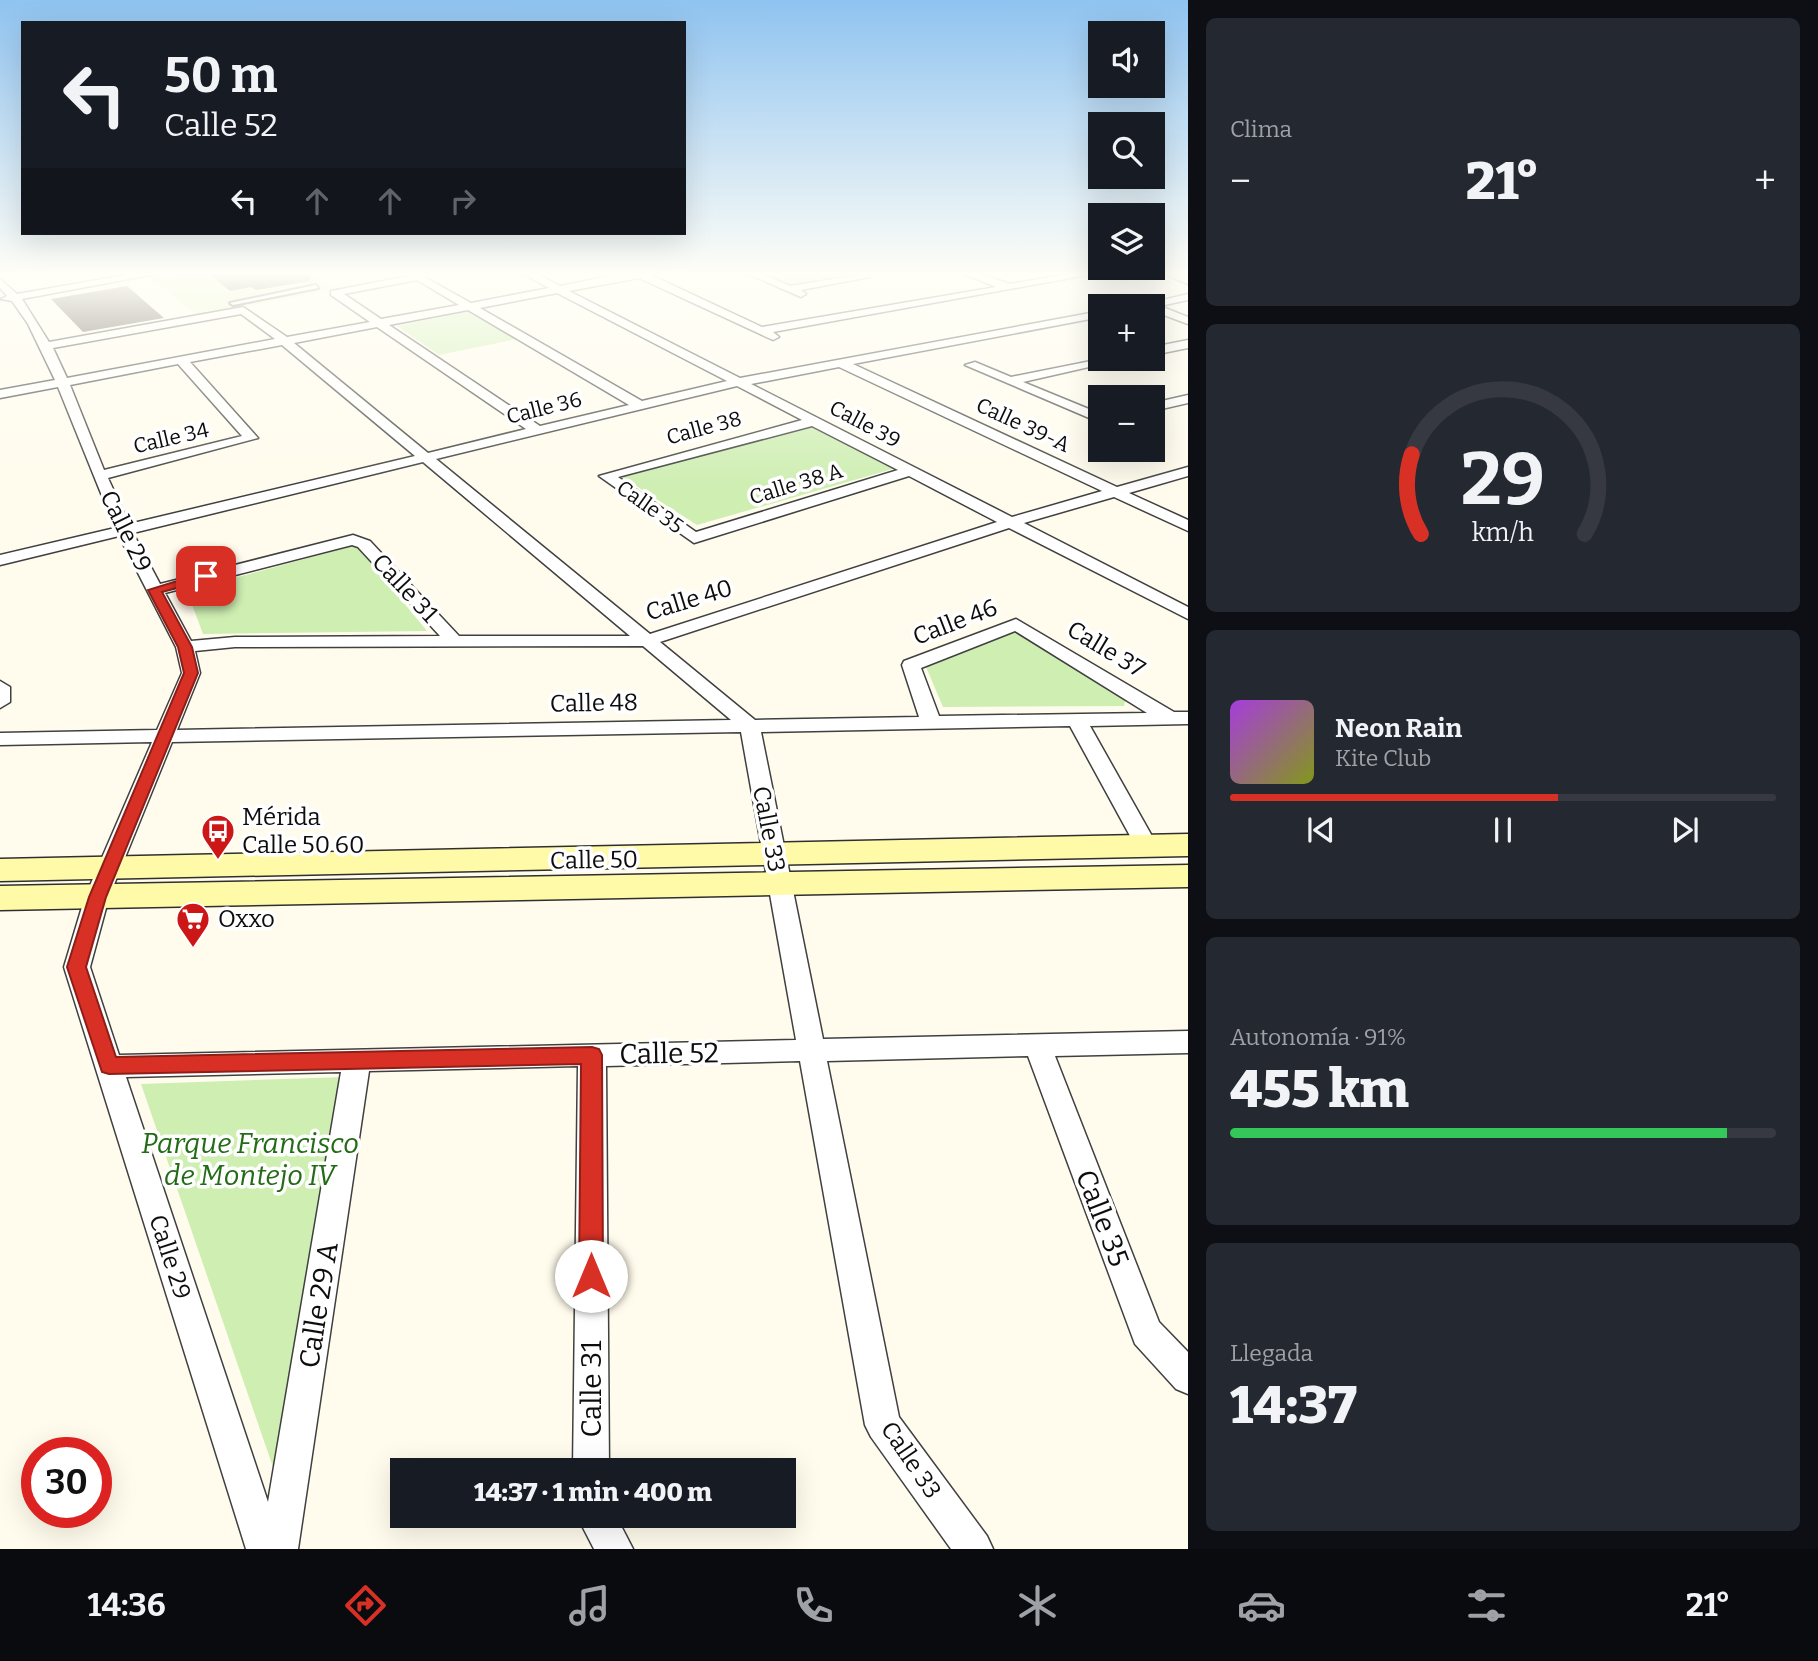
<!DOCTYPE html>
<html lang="es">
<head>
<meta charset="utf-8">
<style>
	body { margin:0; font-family:Bitter,serif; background:#242831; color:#f1f3f6; height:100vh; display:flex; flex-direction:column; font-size:26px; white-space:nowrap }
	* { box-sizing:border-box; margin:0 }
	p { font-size:23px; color:#9ea1a6 }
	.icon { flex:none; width:38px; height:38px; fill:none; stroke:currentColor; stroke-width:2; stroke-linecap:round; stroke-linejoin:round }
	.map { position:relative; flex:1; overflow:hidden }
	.drawer { display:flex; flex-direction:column; gap:18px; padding:18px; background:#0d0f14; width:630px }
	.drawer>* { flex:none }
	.hud { position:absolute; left:21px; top:21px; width:665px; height:214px; border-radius:0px; box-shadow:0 7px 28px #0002; background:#171b24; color:#f1f3f6; overflow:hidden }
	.tools { position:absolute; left:1088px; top:21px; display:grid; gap:14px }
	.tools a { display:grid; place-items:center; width:77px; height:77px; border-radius:0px; background:#171b24; box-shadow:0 7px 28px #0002; font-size:35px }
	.speed { position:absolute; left:21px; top:1437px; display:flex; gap:14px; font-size:35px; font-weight:700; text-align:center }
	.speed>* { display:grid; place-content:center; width:91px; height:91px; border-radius:50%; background:#171b24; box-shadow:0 7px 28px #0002; line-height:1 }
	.speed .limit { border:10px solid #d22; background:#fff; color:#111 }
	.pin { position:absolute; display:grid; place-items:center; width:60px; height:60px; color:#fff; margin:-30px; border-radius:14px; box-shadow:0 4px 10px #0006 }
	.me { position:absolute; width:77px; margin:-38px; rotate:0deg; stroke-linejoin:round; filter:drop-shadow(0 0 5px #0008) }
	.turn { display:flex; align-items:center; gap:24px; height:147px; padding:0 28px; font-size:32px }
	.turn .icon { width:91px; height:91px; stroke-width:2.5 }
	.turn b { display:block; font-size:49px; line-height:60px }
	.lanes { display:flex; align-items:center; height:66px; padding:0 28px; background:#0003; justify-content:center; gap:35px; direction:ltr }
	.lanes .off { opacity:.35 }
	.big { font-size:52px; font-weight:800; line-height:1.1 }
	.drawer .tile { flex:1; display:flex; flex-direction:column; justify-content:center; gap:10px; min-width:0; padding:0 24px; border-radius:10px; background:#242831 }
	.drawer .dial { align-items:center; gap:0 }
	.dial svg { height:182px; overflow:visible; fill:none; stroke:#363941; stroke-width:7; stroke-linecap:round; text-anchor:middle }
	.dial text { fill:#f1f3f6; stroke:none }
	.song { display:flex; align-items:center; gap:21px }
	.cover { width:84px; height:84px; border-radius:10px; background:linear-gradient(135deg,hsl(280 70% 55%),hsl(70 70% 35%)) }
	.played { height:7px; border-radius:4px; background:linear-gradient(90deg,#d93025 60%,#363941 60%) }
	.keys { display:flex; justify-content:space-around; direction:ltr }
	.heat { display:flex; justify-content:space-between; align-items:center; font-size:38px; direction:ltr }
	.charge { height:10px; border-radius:5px; background:linear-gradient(90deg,#34c759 91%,#363941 0) }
	.trip { position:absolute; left:390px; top:1458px; width:406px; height:70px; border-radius:0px; background:#171b24; box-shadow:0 7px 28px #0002; font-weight:800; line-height:70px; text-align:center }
	.tabs { display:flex; height:112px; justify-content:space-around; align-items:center; background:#090b0e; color:#9ea1a6 }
	.tabs .icon { width:49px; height:49px }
	.tabs .current { color:#d93025 }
	.tabs b { font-size:32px; color:#f1f3f6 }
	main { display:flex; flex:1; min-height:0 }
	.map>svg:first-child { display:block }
	.green { fill:#ceeeb2 }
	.pitch { fill:#e1f4c5 }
	.building { fill:#574e48 }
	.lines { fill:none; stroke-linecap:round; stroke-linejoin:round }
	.service-casing { stroke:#404040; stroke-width:4 }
	.minor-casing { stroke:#404040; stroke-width:3 }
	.secondary-casing { stroke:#2f2f2f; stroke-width:3 }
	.service { fill:#fff; fill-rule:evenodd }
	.minor { fill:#fff; fill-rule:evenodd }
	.secondary { fill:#fffaa8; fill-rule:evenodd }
	.route { fill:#d93025; stroke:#8d1f18; stroke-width:2 }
	.labels { text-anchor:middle; stroke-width:7; stroke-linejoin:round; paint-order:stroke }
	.far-street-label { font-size:21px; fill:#0d0d0d; stroke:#fff }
	.street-label { font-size:24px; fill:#0d0d0d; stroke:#fff }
	.poi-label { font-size:24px; fill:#0d0d0d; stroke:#fff; text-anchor:start }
	.near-street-label { font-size:28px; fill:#0d0d0d; stroke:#fff }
	.near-park-label { font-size:28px; font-style:italic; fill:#236b16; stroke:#fff }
</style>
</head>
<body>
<main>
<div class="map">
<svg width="1188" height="1549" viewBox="0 0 1188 1549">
	<rect width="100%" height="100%" fill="#fffced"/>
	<g class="green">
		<polygon points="751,271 845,271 857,276 791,287"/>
		<polygon points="465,312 471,312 517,339 439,355 397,326"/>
		<polygon points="810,425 896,468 697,525 619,475"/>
		<polygon points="356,545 427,631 203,634 187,591"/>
		<polygon points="1017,631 1126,697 1124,706 943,707 926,667"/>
		<polygon points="345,1077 274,1470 141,1084"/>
	</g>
	<polygon class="pitch" points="193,271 306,271 335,289 198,315 149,278"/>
	<g class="building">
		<polygon points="229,271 309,271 310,281 256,290 251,287 230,291 210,275"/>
		<polygon points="127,286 164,318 83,332 51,299"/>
	</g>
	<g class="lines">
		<defs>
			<polygon id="service" points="316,285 318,288 233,305 230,303"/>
			<g id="minor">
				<path d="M 149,271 L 166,272 L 22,299 L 49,342 L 243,307 L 287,337 L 370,322 L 331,295 L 331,291 L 419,274 L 471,303 L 549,288 L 518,271 L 531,271 L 560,286 L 634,271 L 663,271 L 651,275 L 762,327 L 996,287 L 957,271 L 972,271 L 1010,284 L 1086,271 L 1109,271 L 773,332 L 779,337 L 773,340 L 639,278 L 569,291 L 740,378 L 1101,311 L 1101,317 L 853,364 L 1117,487 L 1188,467 L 1188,476 L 1129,493 L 1188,520 L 1188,531 L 1114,497 L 1024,523 L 1188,607 L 1188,619 L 1009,528 L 660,642 L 755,720 L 919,717 L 902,665 L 904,661 L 1016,619 L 1174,712 L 1188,712 L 1188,724 L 1090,726 L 1157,845 L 1154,850 L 1138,850 L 1135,845 L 1070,726 L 761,732 L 823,1039 L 1188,1031 L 1188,1053 L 1055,1056 L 1159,1322 L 1188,1352 L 1188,1394 L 1176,1389 L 1135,1344 L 1028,1056 L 827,1061 L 899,1417 L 987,1536 L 993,1549 L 951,1549 L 871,1437 L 865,1425 L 800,1061 L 606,1066 L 609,1470 L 573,1470 L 578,1066 L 369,1071 L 298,1549 L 246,1549 L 64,967 L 85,897 L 152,742 L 0,745 L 0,733 L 157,730 L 182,673 L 176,647 L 119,536 L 0,565 L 0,555 L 115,528 L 58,387 L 0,398 L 0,390 L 55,380 L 28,324 L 12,301 L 1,299 L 7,296 L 0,288 L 0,279 L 17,294 ZM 417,280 L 459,305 L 381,319 L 344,294 ZM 557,293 L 727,381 L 642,401 L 480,308 ZM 468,310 L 629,405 L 540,426 L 389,325 ZM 241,314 L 275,339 L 67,378 L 53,348 ZM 377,327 L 526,429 L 428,453 L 294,343 ZM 282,345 L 415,456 L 129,524 L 108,478 L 258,438 L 190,362 ZM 178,364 L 242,436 L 104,470 L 70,385 ZM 839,367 L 1102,491 L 1012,517 L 751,384 ZM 737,386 L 802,420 L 599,476 L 694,543 L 909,476 L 997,522 L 650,634 L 436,459 ZM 812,426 L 898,470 L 696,532 L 618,477 ZM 423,462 L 630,636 L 459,636 L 370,541 L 353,535 L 160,584 L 133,533 ZM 352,545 L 358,547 L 440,636 L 235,637 L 191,641 L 165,593 ZM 1015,631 L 1147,713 L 939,716 L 921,668 ZM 643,646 L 731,720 L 177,730 L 200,673 L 195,651 L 235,647 ZM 741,732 L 796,1040 L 119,1055 L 90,967 L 109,897 L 172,742 ZM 341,1072 L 268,1502 L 126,1077 Z"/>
				<polygon points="741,271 755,271 790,286 865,274 870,277 801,290 806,294 801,297"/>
				<polygon points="1188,294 1188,300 1160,306 1188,317 1188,324 1153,311 1153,306 1137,306"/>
				<polygon points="1188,340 1188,348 1153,355 1153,347"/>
				<polygon points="1101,359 1124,359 1023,382 1101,414 1101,423 965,365 975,362 1011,377"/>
				<polygon points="1188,395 1188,403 1153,411 1153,403"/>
				<polygon points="0,681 10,687 10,702 0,708"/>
				<polygon points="577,1516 616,1516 633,1549 594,1549"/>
			</g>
			<g id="secondary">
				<polygon points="1155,271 1176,271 1188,275 1188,284"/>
				<polygon points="1188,834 1188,856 0,881 0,859"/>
				<polygon points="1188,865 1188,887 0,910 0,886"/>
			</g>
		</defs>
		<use href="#service" class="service-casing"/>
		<use href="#minor" class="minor-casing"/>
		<use href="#secondary" class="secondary-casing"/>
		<use href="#service" class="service"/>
		<use href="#minor" class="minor"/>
		<use href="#secondary" class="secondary"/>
	</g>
	<linearGradient id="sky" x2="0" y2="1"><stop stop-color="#8fc3f0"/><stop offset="0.56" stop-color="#fffef7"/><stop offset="1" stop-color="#fffef7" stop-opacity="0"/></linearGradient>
	<rect width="1188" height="488" fill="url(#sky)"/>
	<polygon class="route" points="206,572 211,573 211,579 162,592 192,647 198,673 106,897 86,967 116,1057 592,1047 599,1049 602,1055 603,1276 600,1284 591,1288 583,1284 579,1276 581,1064 109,1074 102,1072 67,967 89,897 184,673 178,647 148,590"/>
	<defs>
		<symbol id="bus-pin" viewBox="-11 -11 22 30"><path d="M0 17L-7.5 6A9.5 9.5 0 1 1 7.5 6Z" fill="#cc1716" stroke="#fff"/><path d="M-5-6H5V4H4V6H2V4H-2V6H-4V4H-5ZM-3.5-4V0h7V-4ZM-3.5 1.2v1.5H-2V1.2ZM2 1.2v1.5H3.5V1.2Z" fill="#fff"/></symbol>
		<symbol id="supermarket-pin" viewBox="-11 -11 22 30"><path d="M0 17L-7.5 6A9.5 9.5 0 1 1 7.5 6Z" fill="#cc1716" stroke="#fff"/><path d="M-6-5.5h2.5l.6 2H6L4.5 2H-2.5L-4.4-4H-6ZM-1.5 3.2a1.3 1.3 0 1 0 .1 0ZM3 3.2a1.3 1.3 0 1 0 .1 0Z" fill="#fff"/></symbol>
	</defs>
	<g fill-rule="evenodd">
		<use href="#bus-pin" x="199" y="812" width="38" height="52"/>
		<use href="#supermarket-pin" x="174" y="900" width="38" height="52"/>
	</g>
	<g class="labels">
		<g class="far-street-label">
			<text transform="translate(544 408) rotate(-14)" y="7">Calle 36</text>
			<text transform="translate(865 424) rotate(28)" y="7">Calle 39</text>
			<text transform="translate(1023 425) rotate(25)" y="7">Calle 39-A</text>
			<text transform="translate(704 428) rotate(-15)" y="7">Calle 38</text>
			<text transform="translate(171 438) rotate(-13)" y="7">Calle 34</text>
			<text transform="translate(796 484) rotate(-17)" y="7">Calle 38 A</text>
			<text transform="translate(650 507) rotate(35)" y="7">Calle 35</text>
		</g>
		<g class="street-label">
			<text transform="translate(126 531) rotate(64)" y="8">Calle 29</text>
			<text transform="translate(405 588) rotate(47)" y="8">Calle 31</text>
			<text transform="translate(689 600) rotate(-17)" y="8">Calle 40</text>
			<text transform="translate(955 622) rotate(-21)" y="8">Calle 46</text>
			<text transform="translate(1106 649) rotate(31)" y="8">Calle 37</text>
			<text transform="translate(594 703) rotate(-1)" y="8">Calle 48</text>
			<text transform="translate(769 829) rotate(79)" y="8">Calle 33</text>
			<text transform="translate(594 860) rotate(-1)" y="8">Calle 50</text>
			<text transform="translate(170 1257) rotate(72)" y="8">Calle 29</text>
			<text transform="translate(911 1460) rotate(56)" y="8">Calle 33</text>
		</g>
		<g class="poi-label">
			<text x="242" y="825">Mérida<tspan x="242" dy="28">Calle 50 60</tspan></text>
			<text x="218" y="927">Oxxo</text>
		</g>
		<g class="near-street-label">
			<text transform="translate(669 1053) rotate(-1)" y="10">Calle 52</text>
			<text transform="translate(1103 1218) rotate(69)" y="10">Calle 35</text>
			<text transform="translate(318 1305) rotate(-81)" y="10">Calle 29 A</text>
			<text transform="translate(591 1389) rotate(-90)" y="10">Calle 31</text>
		</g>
		<g class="near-park-label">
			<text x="250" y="1153">Parque Francisco<tspan x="250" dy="32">de Montejo IV</tspan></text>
		</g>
	</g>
</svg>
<div class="tools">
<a><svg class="icon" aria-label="sound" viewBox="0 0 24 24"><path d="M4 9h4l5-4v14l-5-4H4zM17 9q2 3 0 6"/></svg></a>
<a><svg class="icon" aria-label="search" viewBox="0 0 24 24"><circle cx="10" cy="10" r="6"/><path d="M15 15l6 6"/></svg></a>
<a><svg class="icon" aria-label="layers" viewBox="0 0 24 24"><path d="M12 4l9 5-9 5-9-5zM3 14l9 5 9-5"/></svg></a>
<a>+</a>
<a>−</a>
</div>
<div class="speed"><div class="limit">30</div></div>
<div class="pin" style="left:206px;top:576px;background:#d93025"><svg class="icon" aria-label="arrive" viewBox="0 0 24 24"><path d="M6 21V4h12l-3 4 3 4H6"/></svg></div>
<svg class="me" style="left:591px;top:1276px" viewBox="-20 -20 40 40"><circle r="19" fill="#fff"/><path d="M0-13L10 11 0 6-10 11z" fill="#d93025"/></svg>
<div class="trip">14:37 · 1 min · 400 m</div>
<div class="hud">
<div class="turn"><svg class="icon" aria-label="left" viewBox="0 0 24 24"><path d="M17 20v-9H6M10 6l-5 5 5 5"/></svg><div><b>50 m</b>Calle 52</div></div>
<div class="lanes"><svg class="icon" aria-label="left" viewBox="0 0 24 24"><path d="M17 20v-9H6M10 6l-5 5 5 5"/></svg><svg class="icon off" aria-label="ahead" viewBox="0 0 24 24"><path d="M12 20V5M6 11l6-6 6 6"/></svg><svg class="icon off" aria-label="ahead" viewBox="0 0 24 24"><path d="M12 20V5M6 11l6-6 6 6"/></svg><svg class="icon off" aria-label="right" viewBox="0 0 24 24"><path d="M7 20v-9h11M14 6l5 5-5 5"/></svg></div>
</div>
</div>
<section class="drawer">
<div class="tile"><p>Clima</p>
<div class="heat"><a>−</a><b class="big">21°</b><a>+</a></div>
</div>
<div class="tile dial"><svg viewBox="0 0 100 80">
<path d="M14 69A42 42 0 1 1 86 69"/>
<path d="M14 69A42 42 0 0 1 10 34" stroke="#d93025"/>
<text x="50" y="56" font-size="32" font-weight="700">29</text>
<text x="50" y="72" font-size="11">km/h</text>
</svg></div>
<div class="tile">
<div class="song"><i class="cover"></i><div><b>Neon Rain</b><p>Kite Club</p></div></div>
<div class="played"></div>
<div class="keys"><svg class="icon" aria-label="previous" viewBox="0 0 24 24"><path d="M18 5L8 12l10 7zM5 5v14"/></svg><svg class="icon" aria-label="pause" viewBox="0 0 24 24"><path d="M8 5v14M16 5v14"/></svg><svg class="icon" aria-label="next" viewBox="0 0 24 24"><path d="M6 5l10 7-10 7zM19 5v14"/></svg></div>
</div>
<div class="tile"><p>Autonomía · 91%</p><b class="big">455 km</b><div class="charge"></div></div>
<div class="tile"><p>Llegada</p><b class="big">14:37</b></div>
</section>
</main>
<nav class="tabs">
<b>14:36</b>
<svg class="icon current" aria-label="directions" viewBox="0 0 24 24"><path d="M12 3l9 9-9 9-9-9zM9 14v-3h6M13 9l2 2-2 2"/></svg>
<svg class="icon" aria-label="music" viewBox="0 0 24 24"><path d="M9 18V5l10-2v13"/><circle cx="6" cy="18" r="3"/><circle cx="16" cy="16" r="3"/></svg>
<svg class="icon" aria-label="phone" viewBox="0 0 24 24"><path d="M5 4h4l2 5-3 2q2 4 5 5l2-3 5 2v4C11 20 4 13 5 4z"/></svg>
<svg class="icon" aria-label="climate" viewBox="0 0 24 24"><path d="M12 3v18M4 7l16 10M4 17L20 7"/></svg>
<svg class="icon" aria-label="car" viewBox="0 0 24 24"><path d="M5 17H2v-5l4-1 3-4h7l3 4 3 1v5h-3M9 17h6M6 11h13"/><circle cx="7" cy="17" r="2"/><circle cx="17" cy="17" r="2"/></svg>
<svg class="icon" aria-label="filters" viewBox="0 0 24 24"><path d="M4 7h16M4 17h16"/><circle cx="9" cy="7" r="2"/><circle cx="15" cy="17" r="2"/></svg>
<b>21°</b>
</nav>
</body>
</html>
